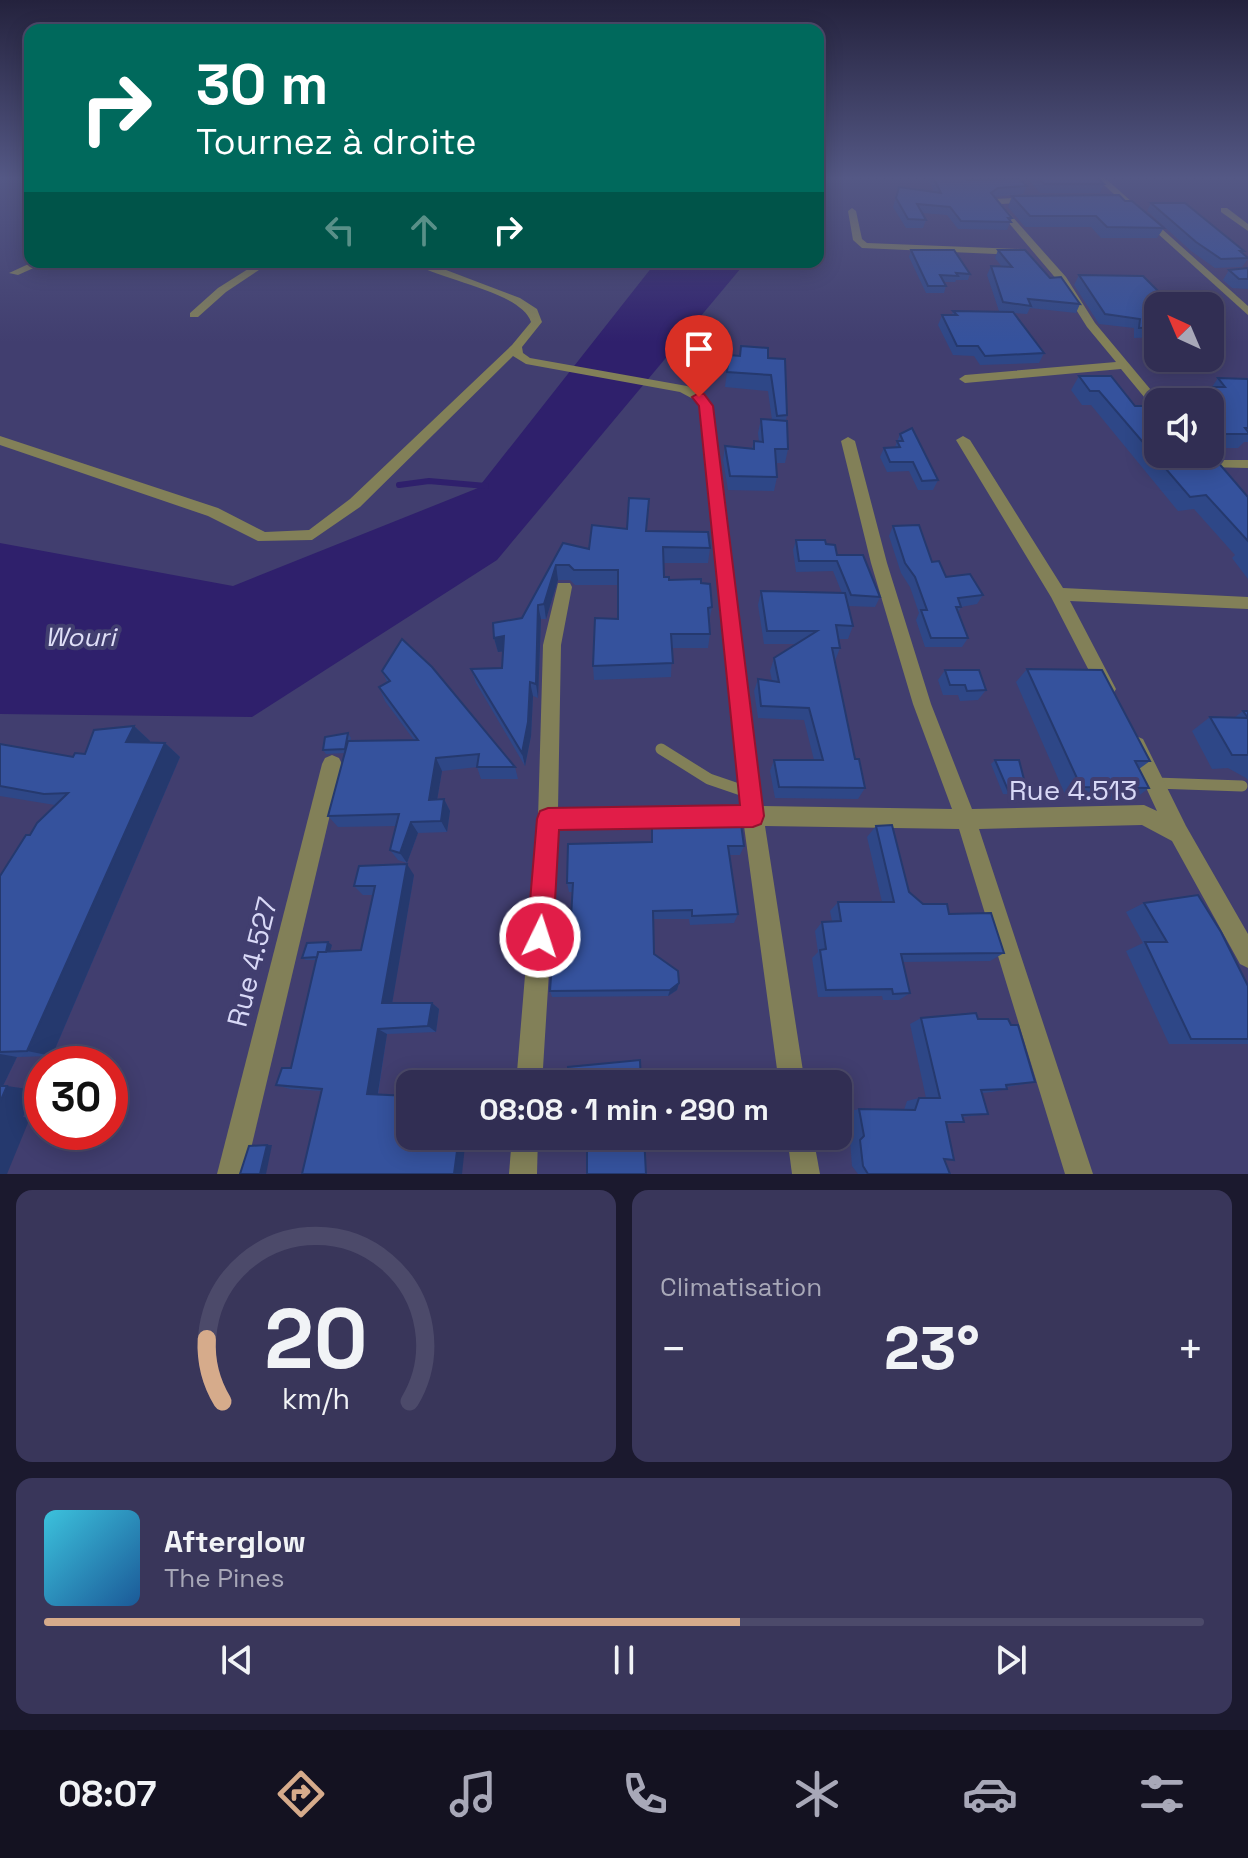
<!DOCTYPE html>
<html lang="fr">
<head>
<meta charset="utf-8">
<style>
	body { margin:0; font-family:"Space Grotesk",sans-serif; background:#39365a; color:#f1f3f6; height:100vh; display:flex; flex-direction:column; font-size:30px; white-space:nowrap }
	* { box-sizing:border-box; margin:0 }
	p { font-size:26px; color:#a8a8b8 }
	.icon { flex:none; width:44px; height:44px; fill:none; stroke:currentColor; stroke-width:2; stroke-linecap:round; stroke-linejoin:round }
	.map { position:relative; height:1174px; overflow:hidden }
	.details { display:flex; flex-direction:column; gap:16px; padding:16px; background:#1b192e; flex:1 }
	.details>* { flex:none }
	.top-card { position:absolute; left:24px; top:24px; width:800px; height:244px; border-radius:16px; box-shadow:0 4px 20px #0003,0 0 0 2px #4c4a6a; background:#00695c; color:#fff; overflow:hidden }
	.needle { width:52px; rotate:316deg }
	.controls { position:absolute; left:1144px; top:292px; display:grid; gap:16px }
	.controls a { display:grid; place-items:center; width:80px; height:80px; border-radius:16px; background:#312e53; box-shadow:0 4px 20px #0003,0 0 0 2px #4c4a6a; font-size:40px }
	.speed { position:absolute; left:24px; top:1046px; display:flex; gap:16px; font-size:40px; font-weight:700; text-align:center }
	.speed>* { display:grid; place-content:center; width:104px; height:104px; border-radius:50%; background:#312e53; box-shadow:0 4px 20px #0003,0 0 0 2px #4c4a6a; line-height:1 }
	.speed .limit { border:12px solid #d22; background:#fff; color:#111 }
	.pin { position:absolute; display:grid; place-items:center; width:68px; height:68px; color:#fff; margin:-82px -34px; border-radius:50% 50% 50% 0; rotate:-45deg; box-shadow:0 0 8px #0007 }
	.pin .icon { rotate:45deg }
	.me { position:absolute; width:88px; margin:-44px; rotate:4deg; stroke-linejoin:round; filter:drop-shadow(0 0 6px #0008) }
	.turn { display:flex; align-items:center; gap:28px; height:168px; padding:0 40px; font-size:36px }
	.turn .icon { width:104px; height:104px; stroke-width:2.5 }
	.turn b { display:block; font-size:56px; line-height:68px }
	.lanes { display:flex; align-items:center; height:76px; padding:0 40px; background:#0003; justify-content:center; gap:40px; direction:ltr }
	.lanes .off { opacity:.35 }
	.big { font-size:60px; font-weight:800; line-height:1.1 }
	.details .tile { flex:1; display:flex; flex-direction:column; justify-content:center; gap:12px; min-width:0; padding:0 28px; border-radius:16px; background:#39365a }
	.details .dial { align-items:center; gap:0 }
	.dial svg { height:208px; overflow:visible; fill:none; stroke:#4c4a6a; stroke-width:7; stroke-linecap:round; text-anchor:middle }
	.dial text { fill:#f1f3f6; stroke:none }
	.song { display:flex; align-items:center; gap:24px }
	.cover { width:96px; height:96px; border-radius:12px; background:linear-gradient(135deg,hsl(190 70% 55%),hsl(210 70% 35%)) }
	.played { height:8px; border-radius:4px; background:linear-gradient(90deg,#d6ab8b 60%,#4c4a6a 60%) }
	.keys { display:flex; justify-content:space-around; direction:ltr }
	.heat { display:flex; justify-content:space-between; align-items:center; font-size:44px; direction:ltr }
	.details .tiles { flex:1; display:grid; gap:16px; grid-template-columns:1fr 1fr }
	.tile:last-child { grid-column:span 2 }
	.trip { position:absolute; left:396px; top:1070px; width:456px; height:80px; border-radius:16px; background:#312e53; box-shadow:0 4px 20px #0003,0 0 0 2px #4c4a6a; font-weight:800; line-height:80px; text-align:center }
	.tabs { display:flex; height:128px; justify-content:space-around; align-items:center; background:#141221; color:#a8a8b8 }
	.tabs .icon { width:56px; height:56px }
	.tabs .current { color:#d6ab8b }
	.tabs b { font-size:36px; color:#f1f3f6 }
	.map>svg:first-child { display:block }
	.water { fill:#2f206c }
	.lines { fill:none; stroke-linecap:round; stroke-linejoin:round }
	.stream { stroke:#2f206c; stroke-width:6 }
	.service { stroke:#828058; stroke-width:11 }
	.minor { fill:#828058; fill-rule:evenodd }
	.wall { fill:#2e4787 }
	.shaded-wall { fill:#25396e }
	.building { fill:#35529d; stroke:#25396e; stroke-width:2 }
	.route { fill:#e11d48; stroke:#92132f; stroke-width:2 }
	.labels { text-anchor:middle; stroke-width:8; stroke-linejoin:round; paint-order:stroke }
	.water-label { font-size:26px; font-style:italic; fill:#e0e0f7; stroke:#413e6f }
	.near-street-label { font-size:28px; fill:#d8d8f6; stroke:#413e6f }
</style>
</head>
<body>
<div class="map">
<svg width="1248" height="1174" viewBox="0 0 1248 1174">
	<rect width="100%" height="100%" fill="#413e6f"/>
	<polygon class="water" points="656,262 746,262 497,560 252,717 0,714 0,543 233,586 478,488"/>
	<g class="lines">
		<polyline class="stream" points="399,485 429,481 486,486"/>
		<g class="service">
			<polyline points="661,749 709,779 750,793"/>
			<polyline points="1155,783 1242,786"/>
		</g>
		<g class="minor">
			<polygon points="1095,177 1104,177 1248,306 1248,315"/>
			<polygon points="1035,197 1036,199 1032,202 1001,204 1066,277 1095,323 1161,402 1158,402 1158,410 1154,409 1121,369 965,383 959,379 965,375 1116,362 1087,327 1058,281 991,202 995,199"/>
			<polygon points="852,208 856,211 862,239 867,243 1020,249 1025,252 1020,255 862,248 853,240 848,211"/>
			<polygon points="1221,208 1227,208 1248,224 1248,231 1221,212"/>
			<polygon points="33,262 47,262 18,275 9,273"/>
			<polygon points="259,262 271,262 226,292 198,317 190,317 190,313 218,288"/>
			<path d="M 411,262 L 425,262 L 520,298 L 537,309 L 542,322 L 522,347 L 523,353 L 530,358 L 687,386 L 703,394 L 712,406 L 762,806 L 952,809 L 913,704 L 871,563 L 841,441 L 848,437 L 855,441 L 887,563 L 931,704 L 972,809 L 1144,805 L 1157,811 L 1126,745 L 1129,739 L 1136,736 L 1143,739 L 1186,826 L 1248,934 L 1248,968 L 1240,964 L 1172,841 L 1142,825 L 979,829 L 1093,1174 L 1065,1174 L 959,829 L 765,826 L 805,1084 L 779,1084 L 744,826 L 558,829 L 542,1084 L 516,1084 L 538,819 L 543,645 L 558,583 L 570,583 L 572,587 L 561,645 L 558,809 L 742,806 L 700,406 L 695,400 L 680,392 L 526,364 L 513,356 L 360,507 L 312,540 L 258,541 L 208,516 L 0,445 L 0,436 L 218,508 L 265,532 L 309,530 L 350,499 L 512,345 L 531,322 C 521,291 438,280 411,262 Z"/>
			<polygon points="963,436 970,440 1063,588 1248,597 1248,609 1070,601 1116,689 1113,694 1107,697 1101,694 1051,597 956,440"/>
			<polygon points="1209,460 1248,460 1248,468 1204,467 1202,464"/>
			<polygon points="332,755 339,758 342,764 245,1174 217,1174 322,764 325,758"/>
			<polygon points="512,1136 538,1136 537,1174 509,1174"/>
			<polygon points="787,1136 813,1136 820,1174 792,1174"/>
		</g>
	</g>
	<g class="wall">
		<polygon points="927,177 966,177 967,180 1027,186 1023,194 994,197 1012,218 1007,230 958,229 947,215 922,213 926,220 923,228 906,228 893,207 899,187 934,192"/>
		<polygon points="1026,177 1096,177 1104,184 1100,193 1040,193"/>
		<polygon points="1012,196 1125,201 1164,228 1157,238 1101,238 1091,227 1025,227 1008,207"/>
		<polygon points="1151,203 1244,251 1243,253 1248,259 1242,267 1215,268 1191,251 1147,211"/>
		<polygon points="911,250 970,274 968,280 956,280 955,282 943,282 946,286 944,293 926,293 909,257"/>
		<polygon points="998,250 1050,278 1080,304 1076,313 1030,308 1027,314 1013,313 1044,353 1039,363 980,365 974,356 953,355 938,325 942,315 952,315 953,311 1011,312 999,311 987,275 991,266 1002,267 995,258"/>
		<polygon points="1248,268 1248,289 1232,288 1223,280 1229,270"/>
		<polygon points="1079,275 1158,306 1157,337 1134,338 1134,328 1099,324 1074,285"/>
		<polygon points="741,346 768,358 787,415 786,420 788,449 785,463 776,463 777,477 774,491 728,490 723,460 725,446 752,448 754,441 759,442 758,433 761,419 772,420 768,391 725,387 729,355 740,356"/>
		<polygon points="1079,376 1248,497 1248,579 1232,558 1235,555 1194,509 1178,511 1091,405 1082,405 1071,390"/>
		<polygon points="1218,378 1248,379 1248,442 1244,442 1238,448 1210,448 1210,402 1186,401 1196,387 1212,387"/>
		<polygon points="900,434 938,480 933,490 918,490 909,471 887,472 880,457 884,448 895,447"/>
		<polygon points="893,526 946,577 983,595 977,604 961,607 958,613 968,638 962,647 925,647 916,620 919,613 910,587 901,573 889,536"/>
		<polygon points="647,531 710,548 708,563 664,563 664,577 669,580 701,583 712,607 709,622 710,634 708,648 672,648 671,677 594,680 593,666 618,619 618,585 575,585 570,580 558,580 546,619 541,619 538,698 533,696 531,736 525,766 476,683 471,669 502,668 503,651 498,652 494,638 522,618 563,543 589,549"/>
		<polygon points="796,540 826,544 880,597 875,607 848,606 853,626 848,639 839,639 840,648 835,661 855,759 865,788 858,799 775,798 770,771 774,760 814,760 804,720 758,718 754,691 758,679 772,681 770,671 774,658 796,644 764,644 758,605 761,591 842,593 833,571 796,572 793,550"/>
		<polygon points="1027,669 1150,761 1139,769 1149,788 1133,800 1067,799 1016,682"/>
		<polygon points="945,670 986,690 978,700 960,701 958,695 943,695 938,680"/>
		<polygon points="382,671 515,767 518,779 481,779 477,767 442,771 437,800 444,799 450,811 447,832 418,833 407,863 398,860 390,850 396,826 338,827 328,816 345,753 326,754 323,750 348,733 351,738 350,741 414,740 385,701 379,687 387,682"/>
		<polygon points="1243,711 1248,711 1248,780 1246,778 1228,768 1212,769 1192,731 1210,717 1234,718"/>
		<polygon points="134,726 150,741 149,743 165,743 180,757 52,1056 17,1057 3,1086 34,1090 23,1117 30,1118 0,1174 0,876 30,835 55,805 0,796 0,744 73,757 85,754"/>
		<polygon points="995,760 1027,791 1022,795 1003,794 991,764"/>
		<polygon points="652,825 744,846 740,855 730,855 738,914 734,923 690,925 689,919 653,919 654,954 679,983 677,990 668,996 552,997 550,991 570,935 573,892 569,892 567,883 651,842"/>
		<polygon points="876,826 909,892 923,904 949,914 1004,953 990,961 902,962 910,993 899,1000 883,1000 882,996 818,997 812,958 818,952 815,931 822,922 832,921 830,911 838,902 882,902 867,837"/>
		<polygon points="414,875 392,1003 432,1003 439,1009 436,1032 387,1034 378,1095 410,1136 322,1091 290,1089 276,1085 291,1068 316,960 306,960 302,958 332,945 330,951 361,950 373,895 363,895 354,886"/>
		<polygon points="1144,903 1248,986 1248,1044 1169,1044 1126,951 1143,943 1126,912"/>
		<polygon points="921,1018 978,1019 1035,1082 1007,1087 1007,1089 992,1092 982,1093 988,1114 962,1117 964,1122 946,1124 944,1160 950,1174 858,1174 852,1166 850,1141 854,1137 850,1111 859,1109 904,1110 907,1101 919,1098 926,1098 910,1024"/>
	</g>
	<g class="shaded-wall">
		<polygon points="556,565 558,580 546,619 544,604"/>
		<polygon points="538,605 541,619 538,698 536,684"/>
		<polygon points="504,636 507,651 498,652 494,638"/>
		<polygon points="530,682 533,696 531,736 525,766 522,753"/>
		<polygon points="134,726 150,741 143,756 126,742"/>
		<polygon points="165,743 180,757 52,1056 27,1051"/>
		<polygon points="436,758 442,771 435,812 429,800"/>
		<polygon points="444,799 450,811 447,832 441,821"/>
		<polygon points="411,822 418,833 407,863 400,853"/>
		<polygon points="407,864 414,875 391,1010 382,1003"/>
		<polygon points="328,942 332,945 328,959 324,956"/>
		<polygon points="679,983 677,990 668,996 670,990"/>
		<polygon points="432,1003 439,1009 436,1032 428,1026"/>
		<polygon points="378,1029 387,1034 377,1098 367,1094"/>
		<polygon points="0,1054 17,1057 0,1092"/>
		<polygon points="7,1086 34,1090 23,1117 30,1118 7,1174 0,1174 0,1102"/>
		<polygon points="459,1136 466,1136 462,1174 454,1174"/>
		<polygon points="267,1145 272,1145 266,1174 260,1174"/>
	</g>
	<g class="building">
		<polygon points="933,177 966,177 967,180 1019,179 1027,186 998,188 991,193 1012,218 1008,218 1011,222 961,221 950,207 917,204 926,220 908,219 896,198 899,187 941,193"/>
		<polygon points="1038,177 1096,177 1104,184 1044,184"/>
		<polygon points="1119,195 1125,201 1132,201 1164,228 1107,227 1096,216 1030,216 1012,196"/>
		<polygon points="1151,203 1185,203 1244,251 1240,251 1248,258 1221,259 1196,242"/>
		<polygon points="911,250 954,250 970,274 956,273 958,276 940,275 946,286 928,286"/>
		<polygon points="998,250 1025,250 1050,278 1061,277 1080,304 1028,299 1031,306 1003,302 991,266 1012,267"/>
		<polygon points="1248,268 1248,279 1239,279 1229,270"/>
		<polygon points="1079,275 1143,276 1173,306 1158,306 1158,327 1139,328 1140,319 1105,314"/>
		<polygon points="953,311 1013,312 1044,353 985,356 978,346 957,346 942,315 957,315"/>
		<polygon points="741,346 768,348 768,358 785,359 787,415 777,416 771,375 727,372 729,355 740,356"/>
		<polygon points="1079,376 1111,376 1135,406 1158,406 1158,454 1210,453 1248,497 1248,541 1206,495 1190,497 1099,391 1090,391"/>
		<polygon points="1218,378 1248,379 1248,428 1245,428 1248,432 1248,434 1210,434 1210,406 1213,406 1196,387 1225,387"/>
		<polygon points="761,419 787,421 788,449 775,449 777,477 730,476 725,446 754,449 754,441 763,442"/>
		<polygon points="912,428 938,480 922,481 913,462 890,462 884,448 900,447 897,441 903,441 900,434"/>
		<polygon points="629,498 649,499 646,531 708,532 710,548 663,547 664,577 669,577 669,580 701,579 701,583 710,584 712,607 708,608 710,634 671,634 673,663 593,666 595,618 618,619 618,570 574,570 569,565 556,565 544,604 538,605 536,684 530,682 528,722 522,753 471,669 502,668 504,636 494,638 493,623 522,618 563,543 589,549 592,525 627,529"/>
		<polygon points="919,525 932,562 939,561 946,577 970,574 983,595 958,598 961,607 956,607 968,638 931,638 921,610 927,610 915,577 905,563 893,526"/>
		<polygon points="796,540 825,540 826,544 835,545 837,555 863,555 880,597 851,595 837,561 799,561"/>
		<polygon points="761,591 845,593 853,626 836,625 840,648 832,648 855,759 859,759 865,788 779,787 774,760 823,760 809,708 761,706 758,679 779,682 774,658 817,631 767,631"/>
		<polygon points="402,639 432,667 515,767 477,767 479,754 436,758 429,800 444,799 441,821 411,822 400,853 390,850 399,814 328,816 348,741 418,740 379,687 390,681 382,671"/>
		<polygon points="1027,669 1102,670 1150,761 1135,761 1149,788 1081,787"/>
		<polygon points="945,670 979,670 986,690 967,691 965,685 950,685"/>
		<polygon points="1243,711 1248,711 1248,755 1232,755 1210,717 1248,718"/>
		<polygon points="134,726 126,742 165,743 27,1051 0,1052 0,876 26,835 30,835 37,823 68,793 44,794 0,786 0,744 73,757 75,753 85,754 94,730"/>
		<polygon points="348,733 345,749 323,750 325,737"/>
		<polygon points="995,760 1019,760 1027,791 1008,790"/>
		<polygon points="741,824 744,846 728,846 738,914 692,916 692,910 653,911 654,954 678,971 679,983 670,990 550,991 554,935 570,935 573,883 567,883 568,844 652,842 652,825"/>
		<polygon points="892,825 909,892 923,904 947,904 949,914 991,913 1004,953 901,954 910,993 893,994 892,989 826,990 820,950 826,949 822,922 841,921 838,902 894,902 876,826"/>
		<polygon points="407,864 382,1003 432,1003 428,1026 378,1029 367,1094 410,1096 410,1136 459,1136 454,1174 302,1174 322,1089 276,1085 282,1068 291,1068 318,952 361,950 375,886 354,886 359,866"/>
		<polygon points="1198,895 1221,932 1248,986 1248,1039 1191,1039 1145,942 1167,942 1144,903"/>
		<polygon points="328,942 326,952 318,952 317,957 302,958 307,943"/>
		<polygon points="976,1013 978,1019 1008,1019 1011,1025 1018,1025 1035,1082 1006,1085 1007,1089 981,1090 988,1114 962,1115 964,1122 946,1122 954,1160 944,1159 950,1174 868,1174 863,1166 860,1140 864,1136 859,1109 915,1110 919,1098 940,1098 921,1018"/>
		<polygon points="640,1060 641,1084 569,1084 568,1067"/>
		<polygon points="0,1086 7,1086 0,1102"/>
		<polygon points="569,1136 644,1136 646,1174 587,1174 587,1147 570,1147"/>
		<polygon points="267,1145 260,1174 240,1174 249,1146"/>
	</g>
	<linearGradient id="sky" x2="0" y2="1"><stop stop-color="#24223d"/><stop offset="0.52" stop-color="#545885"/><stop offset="1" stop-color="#545885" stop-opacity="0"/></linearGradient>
	<rect width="1248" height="342" fill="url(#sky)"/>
	<polygon class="route" points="699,393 704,394 713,406 764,816 761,824 753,827 559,830 553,937 549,946 540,950 531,946 527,937 537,819 540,811 548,808 740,805 699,406 692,397"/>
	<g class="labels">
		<g class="water-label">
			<text x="80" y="646">Wouri</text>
		</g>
		<g class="near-street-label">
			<text x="1073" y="800">Rue 4.513</text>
			<text transform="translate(252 962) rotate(-76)" y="10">Rue 4.527</text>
		</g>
	</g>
</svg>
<div class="controls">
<a><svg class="needle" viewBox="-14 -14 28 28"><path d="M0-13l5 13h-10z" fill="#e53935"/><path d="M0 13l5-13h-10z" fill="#a8a8b8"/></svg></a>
<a><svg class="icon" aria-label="sound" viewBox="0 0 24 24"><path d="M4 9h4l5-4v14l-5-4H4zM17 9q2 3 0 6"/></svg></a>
</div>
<div class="speed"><div class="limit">30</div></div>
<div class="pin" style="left:699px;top:397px;background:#d93025"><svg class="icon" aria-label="arrive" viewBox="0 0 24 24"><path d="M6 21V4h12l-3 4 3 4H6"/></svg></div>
<svg class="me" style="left:540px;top:937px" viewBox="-20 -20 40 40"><circle r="17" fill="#e11d48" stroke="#fff" stroke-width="3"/><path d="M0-11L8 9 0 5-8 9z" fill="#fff"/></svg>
<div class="trip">08:08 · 1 min · 290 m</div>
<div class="top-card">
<div class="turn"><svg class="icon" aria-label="right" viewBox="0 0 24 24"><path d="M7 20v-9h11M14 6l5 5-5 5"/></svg><div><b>30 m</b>Tournez à droite</div></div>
<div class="lanes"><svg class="icon off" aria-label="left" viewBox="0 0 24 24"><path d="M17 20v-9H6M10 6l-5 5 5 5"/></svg><svg class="icon off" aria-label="ahead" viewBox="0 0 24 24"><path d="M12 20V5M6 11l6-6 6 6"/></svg><svg class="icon" aria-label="right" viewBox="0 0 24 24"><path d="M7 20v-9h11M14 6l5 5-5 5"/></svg></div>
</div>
</div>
<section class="details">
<div class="tiles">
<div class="tile dial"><svg viewBox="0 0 100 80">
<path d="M14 69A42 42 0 1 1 86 69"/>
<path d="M14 69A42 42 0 0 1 8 45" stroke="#d6ab8b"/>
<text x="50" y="56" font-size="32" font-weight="700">20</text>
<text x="50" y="72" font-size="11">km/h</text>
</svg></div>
<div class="tile"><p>Climatisation</p>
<div class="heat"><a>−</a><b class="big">23°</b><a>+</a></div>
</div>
<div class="tile">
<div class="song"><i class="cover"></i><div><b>Afterglow</b><p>The Pines</p></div></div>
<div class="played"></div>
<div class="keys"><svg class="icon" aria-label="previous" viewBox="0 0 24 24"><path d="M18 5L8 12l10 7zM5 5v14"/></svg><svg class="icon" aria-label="pause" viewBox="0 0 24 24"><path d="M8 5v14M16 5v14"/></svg><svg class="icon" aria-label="next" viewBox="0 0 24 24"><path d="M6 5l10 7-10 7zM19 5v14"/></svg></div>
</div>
</div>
</section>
<nav class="tabs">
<b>08:07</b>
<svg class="icon current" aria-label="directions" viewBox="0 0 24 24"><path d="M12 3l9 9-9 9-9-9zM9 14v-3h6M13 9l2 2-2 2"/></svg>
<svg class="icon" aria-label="music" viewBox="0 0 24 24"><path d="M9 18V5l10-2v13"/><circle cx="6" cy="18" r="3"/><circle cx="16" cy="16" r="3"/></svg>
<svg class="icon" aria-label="phone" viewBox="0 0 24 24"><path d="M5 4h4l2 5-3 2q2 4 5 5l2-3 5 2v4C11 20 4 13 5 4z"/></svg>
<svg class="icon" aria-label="climate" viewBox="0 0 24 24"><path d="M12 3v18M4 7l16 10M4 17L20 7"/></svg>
<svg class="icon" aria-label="car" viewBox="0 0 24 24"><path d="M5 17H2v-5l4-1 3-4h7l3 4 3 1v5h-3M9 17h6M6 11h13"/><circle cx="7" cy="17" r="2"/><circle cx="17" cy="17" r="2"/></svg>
<svg class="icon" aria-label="filters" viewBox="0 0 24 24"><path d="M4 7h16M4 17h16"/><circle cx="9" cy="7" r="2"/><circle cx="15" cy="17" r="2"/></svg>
</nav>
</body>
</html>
